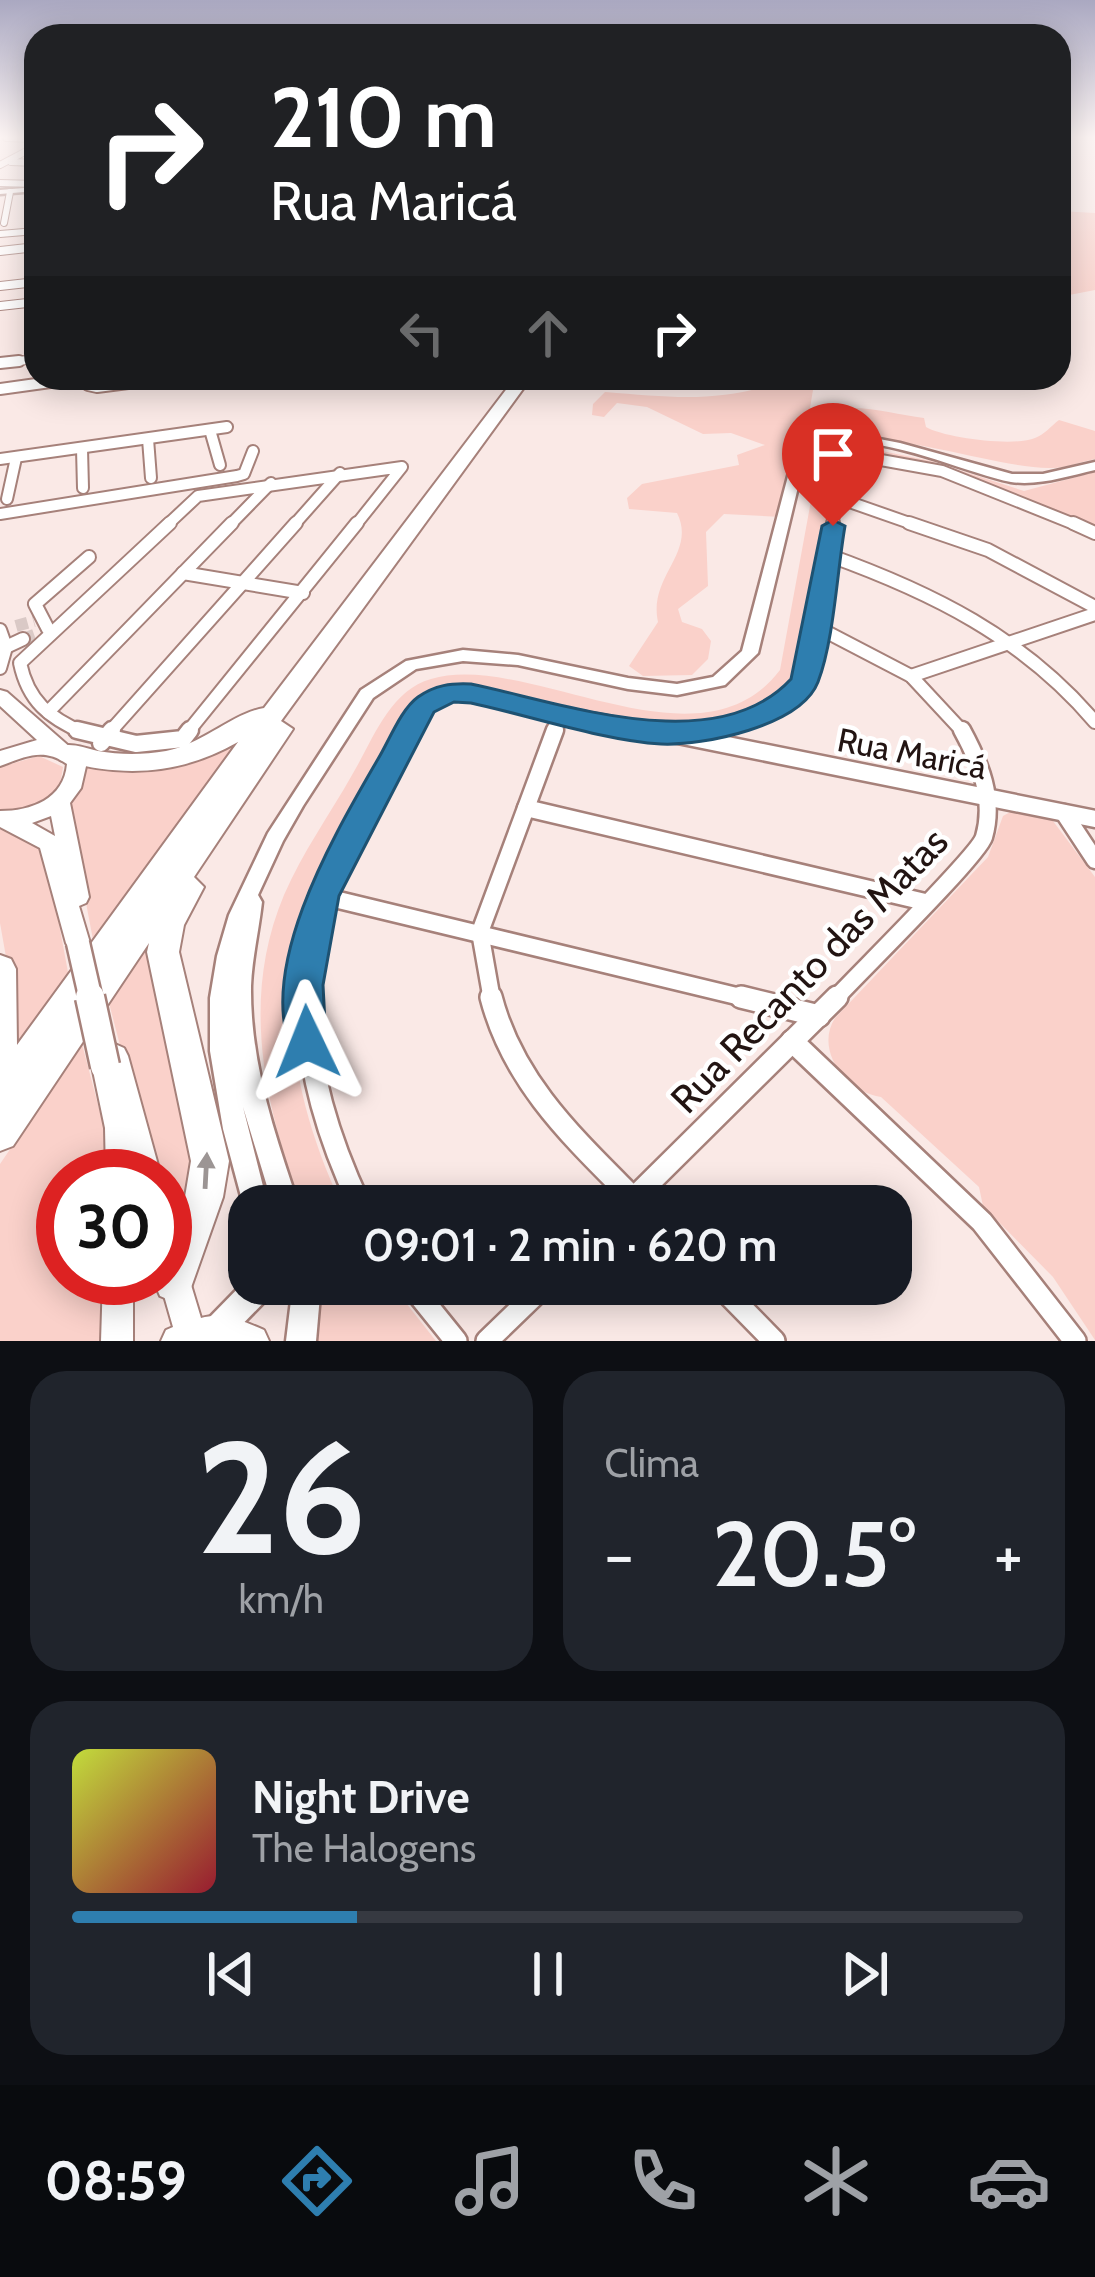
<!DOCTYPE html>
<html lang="pt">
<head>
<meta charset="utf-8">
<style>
	body { margin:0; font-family:Cabin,sans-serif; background:#20242c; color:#f1f3f6; height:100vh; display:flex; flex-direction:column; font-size:45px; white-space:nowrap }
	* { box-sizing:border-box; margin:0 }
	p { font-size:39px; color:#9ea1a6 }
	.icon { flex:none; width:66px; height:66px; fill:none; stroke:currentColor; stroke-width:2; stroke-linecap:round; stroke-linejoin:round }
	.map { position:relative; height:1341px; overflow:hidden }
	.side { display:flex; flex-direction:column; gap:30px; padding:30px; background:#0d0f14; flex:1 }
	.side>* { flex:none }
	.banner { position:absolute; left:24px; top:24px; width:1047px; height:366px; border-radius:36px; box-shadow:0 6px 30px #0003; background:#202124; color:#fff; overflow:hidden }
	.speed { position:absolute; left:36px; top:1149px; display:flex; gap:24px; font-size:60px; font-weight:700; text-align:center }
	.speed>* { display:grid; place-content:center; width:156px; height:156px; border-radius:50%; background:#171b24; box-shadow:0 6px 30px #0003; line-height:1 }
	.speed .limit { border:18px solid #d22; background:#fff; color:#111 }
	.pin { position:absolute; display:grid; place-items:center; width:102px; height:102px; color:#fff; margin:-123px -51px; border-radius:50% 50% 50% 0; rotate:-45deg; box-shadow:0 0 12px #0007 }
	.pin .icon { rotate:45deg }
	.me { position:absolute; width:132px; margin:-66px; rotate:358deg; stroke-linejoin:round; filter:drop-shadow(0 0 9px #0008) }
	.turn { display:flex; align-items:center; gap:42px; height:252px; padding:0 48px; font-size:54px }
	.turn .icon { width:156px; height:156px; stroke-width:2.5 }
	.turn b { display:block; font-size:84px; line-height:102px }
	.lanes { display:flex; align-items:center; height:114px; padding:0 48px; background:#0003; justify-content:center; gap:60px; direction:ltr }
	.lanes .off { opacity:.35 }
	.big { font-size:90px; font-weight:600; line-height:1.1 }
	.side .tile { flex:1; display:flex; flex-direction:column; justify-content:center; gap:18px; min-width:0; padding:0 42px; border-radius:36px; background:#20242c }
	.side .dial { align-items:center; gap:0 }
	.dial b { font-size:156px; line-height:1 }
	.song { display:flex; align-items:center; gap:36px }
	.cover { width:144px; height:144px; border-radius:18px; background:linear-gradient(135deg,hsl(70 70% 55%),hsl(350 70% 35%)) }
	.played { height:12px; border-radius:6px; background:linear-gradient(90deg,#2e7eaf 30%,#363941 30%) }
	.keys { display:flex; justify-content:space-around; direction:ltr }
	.heat { display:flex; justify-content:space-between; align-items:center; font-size:66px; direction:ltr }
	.side .tiles { flex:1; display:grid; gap:30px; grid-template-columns:1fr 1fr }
	.tile:last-child { grid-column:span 2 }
	.trip { position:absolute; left:228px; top:1185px; width:684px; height:120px; border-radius:36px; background:#171b24; box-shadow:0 6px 30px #0003; font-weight:600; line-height:120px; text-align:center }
	.tab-bar { display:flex; height:192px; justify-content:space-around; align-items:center; background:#090b0e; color:#9ea1a6 }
	.tab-bar .icon { width:84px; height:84px }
	.tab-bar .current { color:#2e7eaf }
	.tab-bar b { font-size:54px; color:#f1f3f6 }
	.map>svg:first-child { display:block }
	.green { fill:#fad1ca }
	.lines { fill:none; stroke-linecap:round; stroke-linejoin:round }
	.minor-tunnel { stroke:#dac9c6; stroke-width:12; stroke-dasharray:12 6; stroke-linecap:butt }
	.minor-far5-casing { stroke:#a6817a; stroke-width:8 }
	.minor-far4-casing { stroke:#a6817a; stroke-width:10 }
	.minor-far3-casing { stroke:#a6817a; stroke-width:14 }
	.minor-far2-casing { stroke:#a6817a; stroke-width:16 }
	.minor-far1-casing { stroke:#a6817a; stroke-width:21 }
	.minor-casing { stroke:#a6817a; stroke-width:26 }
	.tertiary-casing { stroke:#a6817a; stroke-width:5 }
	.secondary-casing { stroke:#a6817a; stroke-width:4 }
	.trunk-casing { stroke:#a6817a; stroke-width:4 }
	.minor-far5 { stroke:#fff; stroke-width:6 }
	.minor-far4 { stroke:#fff; stroke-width:8 }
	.minor-far3 { stroke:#fff; stroke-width:10 }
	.minor-far2 { stroke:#fff; stroke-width:12 }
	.minor-far1 { stroke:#fff; stroke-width:16 }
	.minor { stroke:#fff; stroke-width:21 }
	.tertiary { fill:#fff; fill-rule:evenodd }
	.secondary { fill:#fff; fill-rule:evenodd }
	.trunk { fill:#fff; fill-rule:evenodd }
	.secondary-bridge-far1-casing { stroke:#a6817a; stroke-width:27; stroke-linecap:butt }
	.secondary-bridge-casing { stroke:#a6817a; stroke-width:33; stroke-linecap:butt }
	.secondary-bridge-far1 { stroke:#fff; stroke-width:22 }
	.secondary-bridge { stroke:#fff; stroke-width:28 }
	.oneway { fill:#9c9594 }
	.route { fill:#2e7eaf; stroke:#1e5272; stroke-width:3 }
	.labels { text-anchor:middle; stroke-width:9; stroke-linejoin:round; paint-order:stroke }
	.street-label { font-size:33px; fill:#221412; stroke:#fff }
	.near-street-label { font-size:39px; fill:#221412; stroke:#fff }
</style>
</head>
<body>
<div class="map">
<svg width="1095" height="1341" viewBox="0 0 1095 1341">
	<rect width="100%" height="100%" fill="#fae9e6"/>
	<g class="green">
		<polygon points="1059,211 1095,213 1095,290 1059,297 1059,232 1069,224 1059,218"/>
		<path d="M 770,378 L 806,378 L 803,387 L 813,390 L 810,408 C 826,413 832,408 848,408 C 873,407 900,415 924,418 L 926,427 C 945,438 1014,447 1035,438 C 1044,435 1051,426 1059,420 L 1095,431 L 1095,459 C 1080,462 1064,469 1049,468 C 979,467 858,413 797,455 L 781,517 L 724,514 L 706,532 L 708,586 L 678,609 L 682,622 L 702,629 L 711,641 L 708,659 L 692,675 L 643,676 L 629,666 L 658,622 C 648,576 697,553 677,513 L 629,509 L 627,498 L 642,484 L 739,465 L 737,455 L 765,445 L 731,433 L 703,434 L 647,407 L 617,403 L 604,417 L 592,415 L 593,404 L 605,392 C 670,397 713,403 773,384 Z"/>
		<path d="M 847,444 L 931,461 L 1024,491 L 1095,472 L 1095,528 L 945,471 L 850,451 L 837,460 L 803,665 C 751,776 534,706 444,689 L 419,701 C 397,730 381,765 363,796 C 279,945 270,1049 342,1206 L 301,1206 C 265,1104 240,1000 284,895 C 302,853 330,814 352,775 C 373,740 389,691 431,679 C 528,650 699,777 780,670 L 819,457 Z"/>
		<path d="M 242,739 L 94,945 L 68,808 L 87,767 C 142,780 194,766 242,739 Z"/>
		<polygon points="39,756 63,767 59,791 37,807 0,813 0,767"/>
		<path d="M 1014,810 L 1050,817 L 1095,877 L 1095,1340 L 1053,1277 L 983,1206 L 979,1187 L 881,1097 C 847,1092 814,1051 835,1018 L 988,857 L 1003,816 Z"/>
		<polygon points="0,829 34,840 46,854 70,983 8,1069 14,1002 0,923"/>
		<polygon points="158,929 199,1154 172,1245 165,1218 165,1176 154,1176 109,1003"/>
		<polygon points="82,1044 105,1131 106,1176 63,1176 63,1278 103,1278 100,1341 0,1341 0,1164"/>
		<polygon points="320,1284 391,1284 436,1341 315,1341"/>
	</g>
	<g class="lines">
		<g class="minor-tunnel">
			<polyline points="16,626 34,621"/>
			<polyline points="23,639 39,633"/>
		</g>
		<defs>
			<g id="minor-far5">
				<polyline points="6,138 36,139"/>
				<polyline points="11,162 36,163"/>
				<polyline points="0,165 36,146"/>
				<polyline points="0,183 36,184"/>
				<polyline points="4,223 10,192"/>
				<polyline points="0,234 36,231"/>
			</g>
			<g id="minor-far4">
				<polyline points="0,251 36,247"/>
				<polyline points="0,286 36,282"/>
				<polyline points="0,306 36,302"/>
				<polyline points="0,363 36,359"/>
			</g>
			<g id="minor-far3">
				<polyline points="0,363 19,361"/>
				<polyline points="89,378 88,385 97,387 167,378"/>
				<polyline points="0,389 72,379"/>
				<polyline points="210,430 220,465"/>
				<polyline points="148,439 151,478"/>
				<polyline points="82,449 83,488"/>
				<polyline points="0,459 227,427"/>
				<polyline points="838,498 918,526"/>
				<polyline points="7,499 16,458"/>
				<polyline points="0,514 237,476 244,474 253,451"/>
				<polyline points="166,526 198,496 402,467 355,526"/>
				<polyline points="229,526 271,483"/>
				<polyline points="293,526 340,473"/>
				<polyline points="832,526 844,462 853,455 942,471 1079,526"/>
			</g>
			<g id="minor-far2">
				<polyline points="909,523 988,550 1095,607"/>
				<polyline points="1073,523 1095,533"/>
				<path d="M 828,555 C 931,592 1023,637 1095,722"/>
				<polyline points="183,573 303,593"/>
				<polyline points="817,627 911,676 964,733"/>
				<polyline points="48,629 35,604 89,557"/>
				<polyline points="0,630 6,647 0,668"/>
				<polyline points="6,647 23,639"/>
				<polyline points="911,676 1095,614"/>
				<polyline points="48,712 232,523"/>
				<path d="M 84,733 C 49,718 28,701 20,663 L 170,523"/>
				<polyline points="109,733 296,523"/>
				<polyline points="187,733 357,523"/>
				<polyline points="408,733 424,706 449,692 668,733"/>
				<polyline points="554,733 561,714"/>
				<polyline points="685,733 750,719 804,682 833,523"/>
			</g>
			<g id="minor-far1">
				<polyline points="77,730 136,744 183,739 190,730"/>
				<polyline points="653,730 1095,819"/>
				<polyline points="685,733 708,730"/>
				<polyline points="101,743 112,730"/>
				<polyline points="526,808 925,902"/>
				<polyline points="1064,813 1095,860"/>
				<polyline points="322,896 753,1000"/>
				<path d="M 306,1000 C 302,900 360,813 410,730"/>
				<polyline points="492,1000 480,932 555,730"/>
				<path d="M 834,1000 C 856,976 979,855 984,837 C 995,799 980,763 962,730"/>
			</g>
			<g id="minor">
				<path d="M 306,997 C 308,1072 328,1138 360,1206"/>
				<path d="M 491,997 C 514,1086 579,1143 641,1206"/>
				<polyline points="741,997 819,1016"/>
				<polyline points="792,1041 982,1222 1075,1341"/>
				<polyline points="626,1206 837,997"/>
				<polyline points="410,1284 456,1341"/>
				<polyline points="718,1284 774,1341"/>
				<polyline points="487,1341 546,1284"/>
			</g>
			<g id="tertiary">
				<polygon points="36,187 36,191 0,194 0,190"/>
				<path d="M 841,436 L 869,437 L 900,443 L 1012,474 L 1043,474 L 1095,462 L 1095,470 C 1068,476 1039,486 1011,482 C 963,473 863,424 819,450 C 813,454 809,458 804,462 L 758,653 L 725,685 L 677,695 L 628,689 L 518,665 L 463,661 L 416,669 L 373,698 L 303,806 L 283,841 L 258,895 L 262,902 C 259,930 252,958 251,986 C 250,1063 275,1135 299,1206 L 273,1206 L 243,1107 L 268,1206 L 249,1206 L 249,1217 L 246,1215 L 223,1129 L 210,1051 L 210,998 L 217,956 L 229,915 L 268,833 L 361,690 L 406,661 L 463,650 L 518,655 L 628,678 L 677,684 L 713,677 L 742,651 L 792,461 L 812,444 Z"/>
				<polygon points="249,1277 249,1284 276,1284 272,1294 228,1339 208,1339 204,1329 208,1319"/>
				<polygon points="293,1284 321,1284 316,1341 286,1341"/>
			</g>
			<g id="secondary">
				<path d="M 0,690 L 7,692 L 87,762 L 81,788 L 70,803 L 89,897 L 86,903 L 79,906 L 90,943 L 86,950 L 78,953 L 70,950 L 66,943 L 40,848 L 0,827 L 0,811 C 31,811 64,799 67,764 C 43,747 25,757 0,766 L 0,751 L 37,740 L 0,706 ZM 51,816 L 55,836 L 32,823 Z"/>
				<polygon points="115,1044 124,1048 128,1056 161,1176 106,1176 105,1128 92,1066 106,1048"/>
				<path d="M 165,1231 L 176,1235 L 201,1318 C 224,1312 243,1321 264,1330 L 269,1341 L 161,1341 L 166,1330 L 173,1327 L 159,1278 L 165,1278 Z"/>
				<polygon points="103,1278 133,1278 133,1341 101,1341"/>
			</g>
			<path id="trunk" d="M 515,378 L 531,378 L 281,721 L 293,729 L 194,877 L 204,887 L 184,925 L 179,952 L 229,1161 L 223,1197 L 188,1296 L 174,1302 L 160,1296 L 154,1282 L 155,1278 L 165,1278 L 165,1251 L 185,1197 L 191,1161 L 147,952 L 149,943 L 13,1146 L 0,1151 L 0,955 L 11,959 L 16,969 L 17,1045 L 238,742 C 180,775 123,778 60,760 L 56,753 L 60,746 C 74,743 84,748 98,751 C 120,755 143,755 166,751 C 203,744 233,713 264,708 Z"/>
		</defs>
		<use href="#minor-far5" class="minor-far5-casing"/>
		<use href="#minor-far4" class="minor-far4-casing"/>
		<use href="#minor-far3" class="minor-far3-casing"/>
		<use href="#minor-far2" class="minor-far2-casing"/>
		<use href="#minor-far1" class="minor-far1-casing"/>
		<use href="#minor" class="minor-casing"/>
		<use href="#tertiary" class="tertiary-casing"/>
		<use href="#secondary" class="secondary-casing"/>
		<use href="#trunk" class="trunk-casing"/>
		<use href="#minor-far5" class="minor-far5"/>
		<use href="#minor-far4" class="minor-far4"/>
		<use href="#minor-far3" class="minor-far3"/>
		<use href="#minor-far2" class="minor-far2"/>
		<use href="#minor-far1" class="minor-far1"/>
		<use href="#minor" class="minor"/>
		<use href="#tertiary" class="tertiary"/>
		<use href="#secondary" class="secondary"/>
		<use href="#trunk" class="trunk"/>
		<defs>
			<polyline id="secondary-bridge-far1" points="78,943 91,1000"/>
			<polyline id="secondary-bridge" points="90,997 105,1066"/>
		</defs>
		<use href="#secondary-bridge-far1" class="secondary-bridge-far1-casing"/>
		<use href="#secondary-bridge" class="secondary-bridge-casing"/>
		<use href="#secondary-bridge-far1" class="secondary-bridge-far1"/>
		<use href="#secondary-bridge" class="secondary-bridge"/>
	</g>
	<defs><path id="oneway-solid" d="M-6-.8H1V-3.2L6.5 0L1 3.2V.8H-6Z" transform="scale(3)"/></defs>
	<use class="oneway" href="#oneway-solid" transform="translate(206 1171) rotate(-87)"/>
	<linearGradient id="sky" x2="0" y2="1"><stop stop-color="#aaa8c1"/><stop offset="0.42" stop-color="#fdf5f4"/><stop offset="1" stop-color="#fdf5f4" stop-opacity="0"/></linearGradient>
	<rect width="1095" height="326" fill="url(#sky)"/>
	<path class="route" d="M 833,520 L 845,526 C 837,572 834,640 818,682 C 801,726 703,746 661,744 C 605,741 527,715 471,703 L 454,702 L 434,712 L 339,896 L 323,985 L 326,1042 L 321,1054 L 307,1060 L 293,1054 C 254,968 336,832 378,759 C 389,741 401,709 418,697 C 435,685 451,683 471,684 C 563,703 716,760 791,679 L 822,526 Z"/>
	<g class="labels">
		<g class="street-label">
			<text transform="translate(912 753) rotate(11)" y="12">Rua Maricá</text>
		</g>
		<g class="near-street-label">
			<text transform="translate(809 970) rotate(-46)" y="14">Rua Recanto das Matas</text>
		</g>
	</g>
</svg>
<div class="speed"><div class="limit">30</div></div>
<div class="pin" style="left:833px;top:526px;background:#d93025"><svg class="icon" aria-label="arrive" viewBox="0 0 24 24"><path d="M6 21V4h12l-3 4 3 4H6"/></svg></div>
<svg class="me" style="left:307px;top:1042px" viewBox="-20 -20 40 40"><path d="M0-17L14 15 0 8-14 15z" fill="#2e7eaf" stroke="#fff" stroke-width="4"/></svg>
<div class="trip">09:01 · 2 min · 620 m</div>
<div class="banner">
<div class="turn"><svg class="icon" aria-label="right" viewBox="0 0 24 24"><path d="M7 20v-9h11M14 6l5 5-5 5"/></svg><div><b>210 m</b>Rua Maricá</div></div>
<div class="lanes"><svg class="icon off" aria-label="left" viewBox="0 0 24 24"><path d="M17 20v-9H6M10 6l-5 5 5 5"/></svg><svg class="icon off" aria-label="ahead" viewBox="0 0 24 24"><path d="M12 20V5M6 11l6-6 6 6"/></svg><svg class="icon" aria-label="right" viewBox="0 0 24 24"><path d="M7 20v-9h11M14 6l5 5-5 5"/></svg></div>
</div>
</div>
<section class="side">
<div class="tiles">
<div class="tile dial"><b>26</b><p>km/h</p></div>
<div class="tile"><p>Clima</p>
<div class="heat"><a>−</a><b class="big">20.5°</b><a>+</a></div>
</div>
<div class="tile">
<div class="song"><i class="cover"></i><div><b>Night Drive</b><p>The Halogens</p></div></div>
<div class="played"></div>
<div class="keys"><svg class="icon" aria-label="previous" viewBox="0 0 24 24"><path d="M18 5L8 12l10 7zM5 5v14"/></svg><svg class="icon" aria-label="pause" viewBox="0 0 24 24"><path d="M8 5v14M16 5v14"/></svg><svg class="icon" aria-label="next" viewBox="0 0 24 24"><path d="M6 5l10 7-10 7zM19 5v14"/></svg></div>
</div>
</div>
</section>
<nav class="tab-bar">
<b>08:59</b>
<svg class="icon current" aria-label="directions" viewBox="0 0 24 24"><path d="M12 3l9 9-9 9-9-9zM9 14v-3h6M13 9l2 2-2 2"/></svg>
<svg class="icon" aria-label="music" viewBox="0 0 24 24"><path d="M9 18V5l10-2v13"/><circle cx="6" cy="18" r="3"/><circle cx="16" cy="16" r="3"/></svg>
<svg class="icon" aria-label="phone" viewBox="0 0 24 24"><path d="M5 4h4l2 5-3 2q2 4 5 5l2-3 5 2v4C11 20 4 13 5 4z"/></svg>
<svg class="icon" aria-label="climate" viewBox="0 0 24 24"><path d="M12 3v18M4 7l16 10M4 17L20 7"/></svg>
<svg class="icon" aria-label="car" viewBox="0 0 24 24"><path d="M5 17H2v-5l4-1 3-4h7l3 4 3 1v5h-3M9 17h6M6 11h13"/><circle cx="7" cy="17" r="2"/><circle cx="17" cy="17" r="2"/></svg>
</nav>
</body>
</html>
